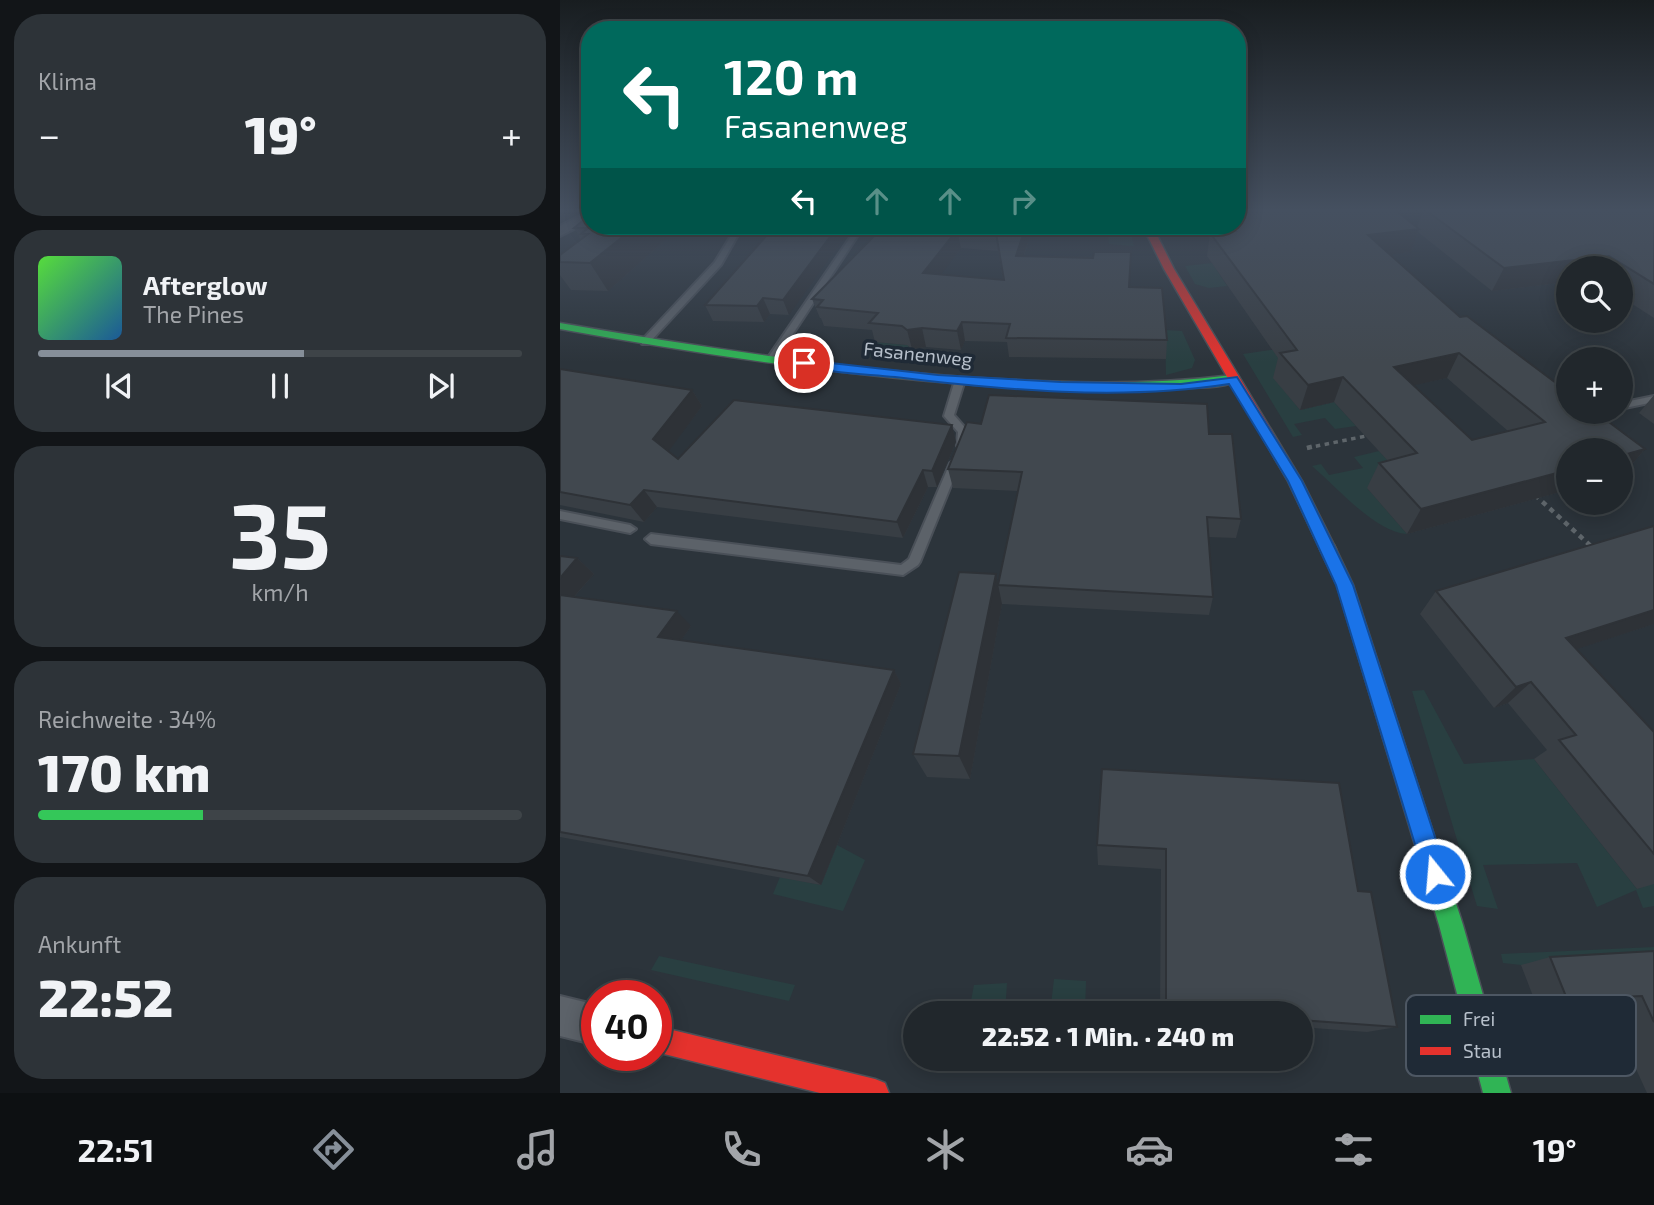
<!DOCTYPE html>
<html lang="de">
<head>
<meta charset="utf-8">
<style>
	body { margin:0; font-family:"Exo 2",sans-serif; background:#2d3338; color:#f1f3f6; height:100vh; display:flex; flex-direction:column; font-size:26px; white-space:nowrap }
	* { box-sizing:border-box; margin:0 }
	p { font-size:23px; color:#a2a5a9 }
	.icon { flex:none; width:38px; height:38px; fill:none; stroke:currentColor; stroke-width:2; stroke-linecap:round; stroke-linejoin:round }
	.map { position:relative; flex:1; overflow:hidden }
	.panel { display:flex; flex-direction:column; gap:14px; padding:14px; background:#121518; width:560px }
	.panel>* { flex:none }
	.hud { position:absolute; left:21px; top:21px; width:665px; height:214px; border-radius:28px; box-shadow:0 4px 18px #0003,0 0 0 2px #3e4448; background:#00695c; color:#fff; overflow:hidden }
	.controls { position:absolute; left:996px; top:256px; display:grid; gap:14px }
	.controls a { display:grid; place-items:center; width:77px; height:77px; border-radius:50%; background:#21272c; box-shadow:0 4px 18px #0003,0 0 0 2px #3e4448; font-size:35px }
	.speed { position:absolute; left:21px; top:980px; display:flex; gap:14px; font-size:35px; font-weight:700; text-align:center }
	.speed>* { display:grid; place-content:center; width:91px; height:91px; border-radius:50%; background:#21272c; box-shadow:0 4px 18px #0003,0 0 0 2px #3e4448; line-height:1 }
	.speed .limit { border:10px solid #d22; background:#fff; color:#111 }
	.pin { position:absolute; display:grid; place-items:center; width:60px; height:60px; color:#fff; margin:-30px; border:4px solid #fff; border-radius:50%; box-shadow:0 2px 7px #0007 }
	.me { position:absolute; width:77px; margin:-38px; rotate:343deg; stroke-linejoin:round; filter:drop-shadow(0 0 5px #0008) }
	.turn { display:flex; align-items:center; gap:24px; height:147px; padding:0 28px; font-size:32px }
	.turn .icon { width:91px; height:91px; stroke-width:2.5 }
	.turn b { display:block; font-size:49px; line-height:60px }
	.lanes { display:flex; align-items:center; height:66px; padding:0 28px; background:#0003; justify-content:center; gap:35px; direction:ltr }
	.lanes .off { opacity:.35 }
	.big { font-size:52px; font-weight:800; line-height:1.1 }
	.panel .widget { flex:1; display:flex; flex-direction:column; justify-content:center; gap:10px; min-width:0; padding:0 24px; border-radius:28px; background:#2d3338 }
	.panel .dial { align-items:center; gap:0 }
	.dial b { font-size:91px; line-height:1 }
	.song { display:flex; align-items:center; gap:21px }
	.cover { width:84px; height:84px; border-radius:10px; background:linear-gradient(135deg,hsl(110 70% 55%),hsl(210 70% 35%)) }
	.played { height:7px; border-radius:4px; background:linear-gradient(90deg,#868f99 55%,#3e4448 55%) }
	.keys { display:flex; justify-content:space-around; direction:ltr }
	.heat { display:flex; justify-content:space-between; align-items:center; font-size:38px; direction:ltr }
	.charge { height:10px; border-radius:5px; background:linear-gradient(90deg,#34c759 34%,#3e4448 0) }
	.trip { position:absolute; left:343px; top:1001px; width:410px; height:70px; border-radius:35px; background:#21272c; box-shadow:0 4px 18px #0003,0 0 0 2px #3e4448; font-weight:800; line-height:70px; text-align:center }
	.tabs { display:flex; height:112px; justify-content:space-around; align-items:center; background:#0d1012; color:#a2a5a9 }
	.tabs .icon { width:49px; height:49px }
	.tabs .current { color:#868f99 }
	.tabs b { font-size:32px; color:#f1f3f6 }
	main { display:flex; flex:1; min-height:0 }
	.map>svg:first-child { display:block }
	.green { fill:#293f41 }
	.lines { fill:none; stroke-linecap:round; stroke-linejoin:round }
	.lane-casing { stroke:#4a5058; stroke-width:4 }
	.street-casing { stroke:#4a5058; stroke-width:4 }
	.fast-casing { stroke:#4a5058; stroke-width:3 }
	.jam-casing { stroke:#4a5058; stroke-width:3 }
	.path-far1 { stroke:#5e656a; stroke-width:3.5; stroke-dasharray:4.5 4.5; stroke-linecap:butt }
	.path { stroke:#5e656a; stroke-width:4.5; stroke-dasharray:5 5; stroke-linecap:butt }
	.lane { fill:#5c6269; fill-rule:evenodd }
	.street { fill:#5c6269; fill-rule:evenodd }
	.fast { fill:#30b455; fill-rule:evenodd }
	.jam { fill:#e5322d; fill-rule:evenodd }
	.wall { fill:#383e44; fill-rule:evenodd }
	.shaded-wall { fill:#2e3237 }
	.building { fill:#41484f; stroke:#2e3237; stroke-width:2; fill-rule:evenodd }
	.route { fill:#1a73e8; stroke:#114b97; stroke-width:2 }
	.labels { text-anchor:middle; stroke-width:7; stroke-linejoin:round; paint-order:stroke }
	.far-street-label { font-size:19px; fill:#b7c0cb; stroke:#1f2a36 }
	.key { fill:#1f2a36; stroke:#4d5763; stroke-width:2 }
	.key-label { font-size:19px; fill:#b7c0cb }
</style>
</head>
<body>
<main>
<section class="panel">
<div class="widget"><p>Klima</p>
<div class="heat"><a>−</a><b class="big">19°</b><a>+</a></div>
</div>
<div class="widget">
<div class="song"><i class="cover"></i><div><b>Afterglow</b><p>The Pines</p></div></div>
<div class="played"></div>
<div class="keys"><svg class="icon" aria-label="previous" viewBox="0 0 24 24"><path d="M18 5L8 12l10 7zM5 5v14"/></svg><svg class="icon" aria-label="pause" viewBox="0 0 24 24"><path d="M8 5v14M16 5v14"/></svg><svg class="icon" aria-label="next" viewBox="0 0 24 24"><path d="M6 5l10 7-10 7zM19 5v14"/></svg></div>
</div>
<div class="widget dial"><b>35</b><p>km/h</p></div>
<div class="widget"><p>Reichweite · 34%</p><b class="big">170 km</b><div class="charge"></div></div>
<div class="widget"><p>Ankunft</p><b class="big">22:52</b></div>
</section>
<div class="map">
<svg width="1094" height="1093" viewBox="0 0 1094 1093">
	<rect width="100%" height="100%" fill="#2c343b"/>
	<g class="green">
		<polygon points="547,226 569,226 574,246 549,244"/>
		<polygon points="652,263 667,286 649,288 635,284 625,266"/>
		<polygon points="906,322 895,340 714,378 740,410 774,402 796,426 775,429 765,418 734,424 742,435 733,437 683,354"/>
		<polygon points="605,330 622,331 635,360 632,368 606,375"/>
		<polygon points="315,342 348,345 351,353 345,361 305,356"/>
		<path d="M 819,451 L 845,478 L 808,489 L 847,534 C 815,532 778,488 752,466 L 761,464 L 769,475 L 803,468 L 794,457 Z"/>
		<polygon points="864,690 904,764 974,759 1077,889 1094,882 1094,906 1083,908 1076,890 1037,907 1017,863 923,865 938,909 917,906 852,691"/>
		<polygon points="277,845 305,860 283,911 213,894 220,877 261,885"/>
		<polygon points="1094,947 1094,957 961,965 943,963 941,954"/>
		<polygon points="99,956 235,985 229,1001 91,970"/>
		<polygon points="494,979 526,981 525,1013 490,1013"/>
		<polygon points="447,983 445,1013 369,1013 372,1002 410,1006 414,985"/>
	</g>
	<g class="lines">
		<defs>
			<g id="lane">
				<polygon points="177,226 183,226 161,265 88,344 82,344 82,340 155,262"/>
				<polygon points="298,226 304,226 215,361 209,361 207,359"/>
				<polygon points="400,377 405,380 394,415 408,431 407,446 402,450 397,446 398,432 384,416 395,380"/>
				<polygon points="1094,396 1094,402 1060,409 1060,403"/>
				<polygon points="395,459 400,463 360,562 358,565 343,575 91,544 85,539 91,534 341,565 349,559 390,463"/>
				<polygon points="0,511 70,525 76,529 70,533 0,519"/>
			</g>
			<g id="street">
				<polygon points="30,211 30,221 0,236 0,226"/>
				<polygon points="0,996 37,1005 37,1045 0,1036"/>
			</g>
			<g id="fast">
				<path d="M 0,323 C 134,346 268,367 404,377 C 494,383 583,386 673,375 L 679,379 C 667,389 638,387 622,388 C 550,394 477,390 405,384 C 269,374 134,353 0,329 Z"/>
				<polygon points="768,543 774,545 793,585 903,925 951,1093 923,1093 879,925 777,585 760,549 762,545"/>
			</g>
			<g id="jam">
				<polygon points="587,226 595,226 596,233 614,269 742,481 776,549 774,553 762,553 728,481 604,269 586,233"/>
				<polygon points="96,1026 315,1079 325,1083 329,1093 260,1093 96,1052"/>
			</g>
		</defs>
		<use href="#lane" class="lane-casing"/>
		<use href="#street" class="street-casing"/>
		<use href="#fast" class="fast-casing"/>
		<use href="#jam" class="jam-casing"/>
		<polyline class="path-far1" points="747,448 811,435"/>
		<g class="path">
			<polyline points="747,448 755,446"/>
			<polyline points="975,495 1033,548"/>
		</g>
		<use href="#lane" class="lane"/>
		<use href="#street" class="street"/>
		<use href="#fast" class="fast"/>
		<use href="#jam" class="jam"/>
	</g>
	<g class="wall">
		<path d="M 677,209 L 834,209 L 857,227 L 864,209 L 1042,209 L 1043,210 L 1055,209 L 1094,209 L 1094,318 L 1060,296 L 1060,268 L 1008,268 L 1008,282 L 932,291 L 858,232 L 851,252 L 830,254 L 900,317 L 907,316 L 1008,392 L 1008,411 L 1034,411 L 1085,449 L 1063,475 L 1060,475 L 1060,450 L 1008,450 L 1008,490 L 847,534 L 807,488 L 819,463 L 828,461 L 774,402 L 740,410 L 713,378 L 718,358 L 647,256 L 650,233 L 657,233 L 651,226 L 677,226 ZM 887,378 L 948,431 L 912,440 L 854,385 Z"/>
		<polygon points="30,226 121,226 48,291 11,290 0,275 0,255 21,240 14,228"/>
		<polygon points="215,226 229,315 210,314 204,322 153,321 145,305"/>
		<path d="M 324,226 L 473,226 L 464,256 L 533,258 L 571,252 L 569,287 L 607,340 L 606,359 L 449,357 L 447,342 L 405,341 L 401,350 L 366,347 L 352,349 L 347,345 L 315,342 L 312,330 L 264,326 L 261,318 L 260,318 L 252,299 ZM 401,248 L 438,251 L 443,280 L 380,275 Z"/>
		<polygon points="0,369 132,390 142,406 108,451 118,459 392,425 396,442 377,487 368,487 343,538 97,507 84,522 0,505"/>
		<polygon points="1094,395 1094,424 1079,413"/>
		<polygon points="421,424 649,434 681,519 676,538 648,537 653,597 649,615 442,604 410,779 367,777 353,754 436,574 438,585 458,491 393,488 388,469"/>
		<polygon points="1094,526 1094,624 1016,649 1094,732 1094,884 1077,889 974,759 987,750 948,703 934,708 860,614 876,591"/>
		<polygon points="0,556 17,558 34,574 14,597 131,626 121,640 334,670 341,684 261,885 0,837"/>
		<polygon points="542,769 837,1027 807,1032 740,1027 740,1013 600,1013 601,869 538,865 537,845"/>
		<polygon points="1094,951 1094,1093 1087,1093 1045,1001 976,1004 961,965 990,957"/>
	</g>
	<g class="shaded-wall">
		<polygon points="76,226 121,226 48,291 30,263"/>
		<polygon points="278,226 293,226 229,315 223,300"/>
		<polygon points="466,226 473,226 458,274 456,256"/>
		<polygon points="859,229 851,252 801,258 808,235"/>
		<polygon points="397,230 401,248 368,292 363,273"/>
		<polygon points="1049,256 1042,268 1008,268 1008,282 932,291 944,268"/>
		<polygon points="203,298 210,314 204,322 197,306"/>
		<polygon points="402,322 405,341 401,350 397,331"/>
		<polygon points="362,328 366,347 352,349 347,330"/>
		<polygon points="899,353 887,378 824,392 834,367"/>
		<polygon points="783,377 774,402 740,410 748,385"/>
		<polygon points="132,390 142,406 105,456 93,439"/>
		<polygon points="392,425 396,442 377,487 372,471"/>
		<polygon points="1085,449 1063,475 1060,475 1060,456"/>
		<polygon points="363,470 368,487 343,538 337,522"/>
		<polygon points="1008,470 1008,490 847,534 861,509"/>
		<polygon points="84,490 97,507 84,522 70,505"/>
		<polygon points="17,558 34,574 4,608 0,604 0,578"/>
		<polygon points="436,574 442,604 410,779 399,756"/>
		<polygon points="1094,610 1094,624 983,660 1006,638"/>
		<polygon points="117,611 131,626 113,652 98,637"/>
		<polygon points="334,670 341,684 261,885 248,876"/>
		<polygon points="971,682 948,703 934,708 956,687"/>
	</g>
	<g class="building">
		<path d="M 677,209 L 834,209 L 859,229 L 808,235 L 900,317 L 907,316 L 1008,392 L 1008,411 L 1034,411 L 1085,449 L 1060,456 L 1060,450 L 1008,450 L 1008,470 L 861,509 L 819,463 L 857,453 L 783,377 L 748,385 L 720,353 L 737,350 L 650,233 L 676,231 L 672,226 L 677,226 ZM 899,353 L 985,422 L 912,440 L 834,367 Z"/>
		<polygon points="864,209 1042,209 1043,210 1055,209 1094,209 1094,284 1049,256 944,268"/>
		<polygon points="30,215 30,226 76,226 30,263 0,262 0,255 28,234 21,234 28,228 14,228"/>
		<polygon points="215,226 278,226 223,300 203,298 197,306 145,305"/>
		<path d="M 324,226 L 466,226 L 456,256 L 533,258 L 534,252 L 571,252 L 569,287 L 602,288 L 607,340 L 446,338 L 450,324 L 402,322 L 397,331 L 362,328 L 347,330 L 342,326 L 309,323 L 318,313 L 257,307 L 263,300 L 252,299 ZM 397,230 L 436,233 L 444,280 L 363,273 Z"/>
		<polygon points="0,369 132,390 93,439 118,459 174,400 392,425 372,471 363,470 337,522 84,490 70,505 0,492"/>
		<polygon points="429,395 647,404 649,434 672,434 681,519 647,517 653,597 438,585 462,472 388,469 407,422 421,424"/>
		<polygon points="1094,526 1094,610 1006,638 1094,732 1094,854 999,740 1016,735 971,682 956,687 876,591"/>
		<polygon points="0,556 17,558 0,578"/>
		<polygon points="399,572 436,574 399,756 353,754"/>
		<polygon points="0,595 117,611 98,637 334,670 248,876 0,832"/>
		<polygon points="542,769 779,783 798,891 811,892 837,1027 740,1020 740,1013 647,1013 606,1010 606,849 537,845"/>
		<polygon points="1094,951 1094,1022 1082,996 1007,999 990,957"/>
	</g>
	<linearGradient id="sky" x2="0" y2="1"><stop stop-color="#181d20"/><stop offset="0.58" stop-color="#455060"/><stop offset="1" stop-color="#455060" stop-opacity="0"/></linearGradient>
	<rect width="1094" height="362" fill="url(#sky)"/>
	<path class="route" d="M 244,360 L 378,375 L 501,382 L 621,384 L 677,377 L 742,481 L 793,585 L 887,874 L 883,882 L 875,886 L 867,882 L 864,874 L 776,585 L 728,481 L 669,384 C 561,401 443,390 335,377 C 304,374 270,373 240,366 L 238,363 Z"/>
	<g class="labels">
		<g class="far-street-label">
			<text transform="translate(358 354) rotate(6)" y="7">Fasanenweg</text>
		</g>
	</g>
	<rect x="846" y="995" width="230" height="81" rx="10" class="key"/>
	<rect x="860" y="1015" width="31" height="9" fill="#30b455"/>
	<rect x="860" y="1047" width="31" height="8" fill="#e5322d"/>
	<g class="key-label">
		<text x="903" y="1026">Frei</text>
		<text x="903" y="1058">Stau</text>
	</g>
</svg>
<div class="controls">
<a><svg class="icon" aria-label="search" viewBox="0 0 24 24"><circle cx="10" cy="10" r="6"/><path d="M15 15l6 6"/></svg></a>
<a>+</a>
<a>−</a>
</div>
<div class="speed"><div class="limit">40</div></div>
<div class="pin" style="left:244px;top:363px;background:#d93025"><svg class="icon" aria-label="arrive" viewBox="0 0 24 24"><path d="M6 21V4h12l-3 4 3 4H6"/></svg></div>
<svg class="me" style="left:875px;top:874px" viewBox="-20 -20 40 40"><circle r="17" fill="#1a73e8" stroke="#fff" stroke-width="3"/><path d="M0-11L8 9 0 5-8 9z" fill="#fff"/></svg>
<div class="trip">22:52 · 1 Min. · 240 m</div>
<div class="hud">
<div class="turn"><svg class="icon" aria-label="left" viewBox="0 0 24 24"><path d="M17 20v-9H6M10 6l-5 5 5 5"/></svg><div><b>120 m</b>Fasanenweg</div></div>
<div class="lanes"><svg class="icon" aria-label="left" viewBox="0 0 24 24"><path d="M17 20v-9H6M10 6l-5 5 5 5"/></svg><svg class="icon off" aria-label="ahead" viewBox="0 0 24 24"><path d="M12 20V5M6 11l6-6 6 6"/></svg><svg class="icon off" aria-label="ahead" viewBox="0 0 24 24"><path d="M12 20V5M6 11l6-6 6 6"/></svg><svg class="icon off" aria-label="right" viewBox="0 0 24 24"><path d="M7 20v-9h11M14 6l5 5-5 5"/></svg></div>
</div>
</div>
</main>
<nav class="tabs">
<b>22:51</b>
<svg class="icon current" aria-label="directions" viewBox="0 0 24 24"><path d="M12 3l9 9-9 9-9-9zM9 14v-3h6M13 9l2 2-2 2"/></svg>
<svg class="icon" aria-label="music" viewBox="0 0 24 24"><path d="M9 18V5l10-2v13"/><circle cx="6" cy="18" r="3"/><circle cx="16" cy="16" r="3"/></svg>
<svg class="icon" aria-label="phone" viewBox="0 0 24 24"><path d="M5 4h4l2 5-3 2q2 4 5 5l2-3 5 2v4C11 20 4 13 5 4z"/></svg>
<svg class="icon" aria-label="climate" viewBox="0 0 24 24"><path d="M12 3v18M4 7l16 10M4 17L20 7"/></svg>
<svg class="icon" aria-label="car" viewBox="0 0 24 24"><path d="M5 17H2v-5l4-1 3-4h7l3 4 3 1v5h-3M9 17h6M6 11h13"/><circle cx="7" cy="17" r="2"/><circle cx="17" cy="17" r="2"/></svg>
<svg class="icon" aria-label="filters" viewBox="0 0 24 24"><path d="M4 7h16M4 17h16"/><circle cx="9" cy="7" r="2"/><circle cx="15" cy="17" r="2"/></svg>
<b>19°</b>
</nav>
</body>
</html>
